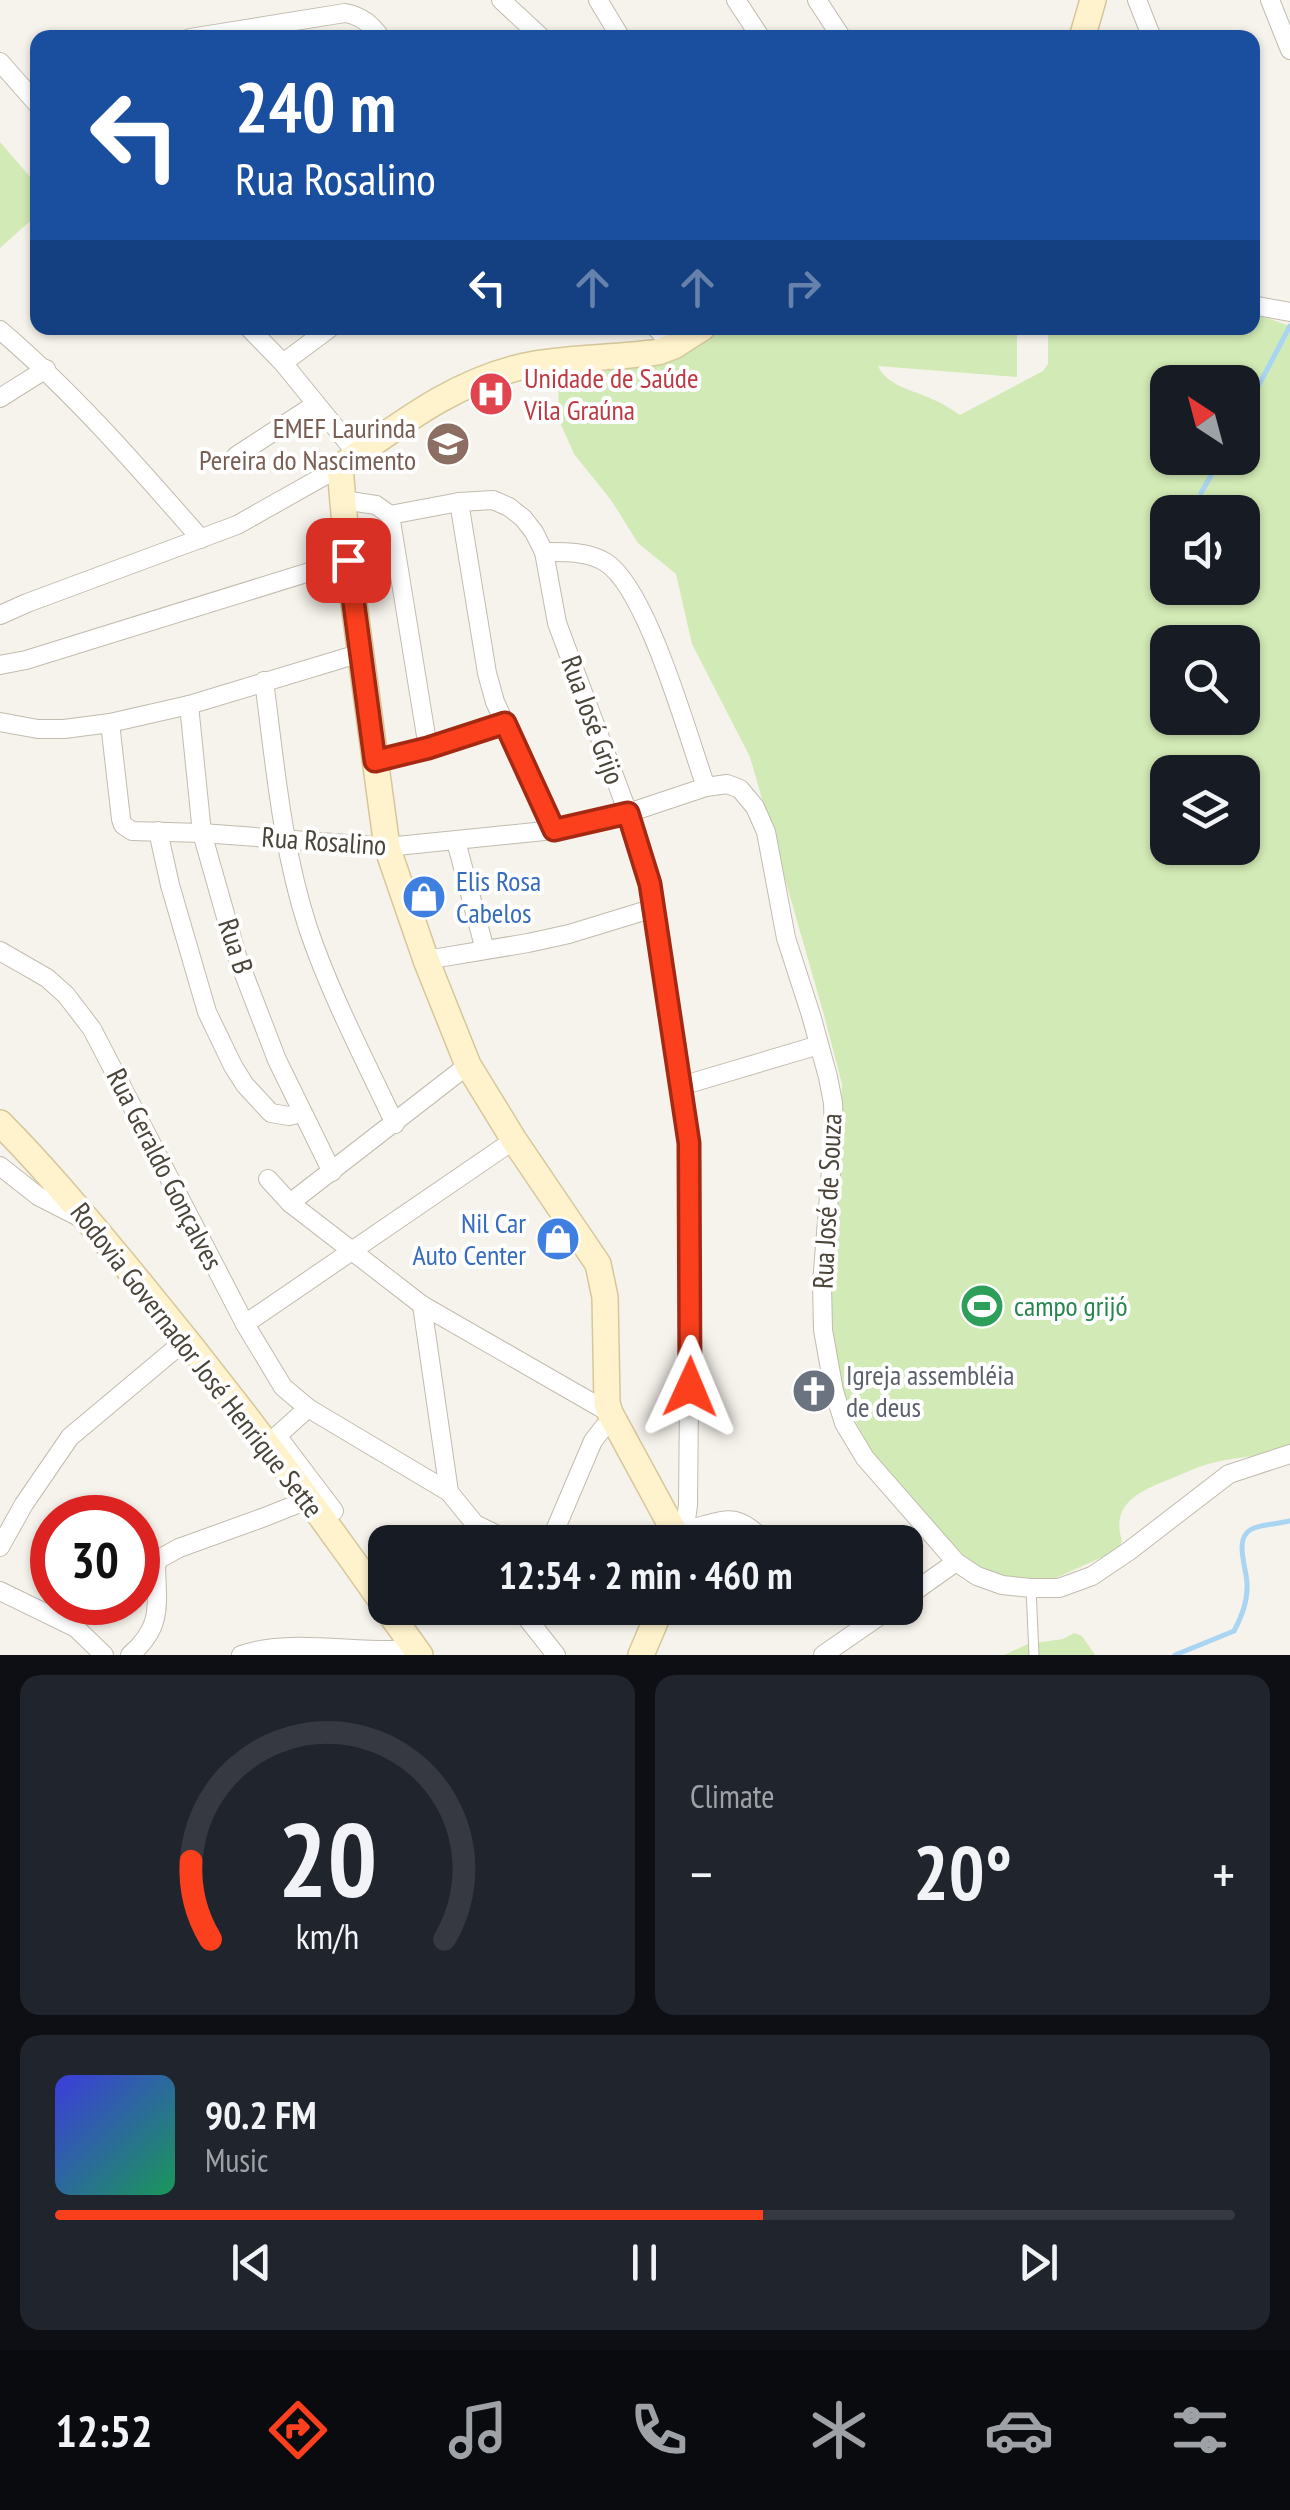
<!DOCTYPE html>
<html lang="en">
<head>
<meta charset="utf-8">
<style>
	body { margin:0; font-family:"PT Sans Narrow",sans-serif; background:#20242c; color:#f1f3f6; height:100vh; display:flex; flex-direction:column; font-size:38px; white-space:nowrap }
	* { box-sizing:border-box; margin:0 }
	p { font-size:32px; color:#9ea1a6 }
	.icon { flex:none; width:55px; height:55px; fill:none; stroke:currentColor; stroke-width:2; stroke-linecap:round; stroke-linejoin:round }
	.map { position:relative; height:1655px; overflow:hidden }
	.details { display:flex; flex-direction:column; gap:20px; padding:20px; background:#0d0f14; flex:1 }
	.details>* { flex:none }
	.banner { position:absolute; left:30px; top:30px; width:1230px; height:305px; border-radius:20px; box-shadow:0 2px 8px #0004; background:#1a4fa0; color:#fff; overflow:hidden }
	.needle { width:65px; rotate:324deg }
	.controls { position:absolute; left:1150px; top:365px; display:grid; gap:20px }
	.controls a { display:grid; place-items:center; width:110px; height:110px; border-radius:20px; background:#171b24; box-shadow:0 2px 8px #0004; font-size:50px }
	.speed { position:absolute; left:30px; top:1495px; display:flex; gap:20px; font-size:50px; font-weight:700; text-align:center }
	.speed>* { display:grid; place-content:center; width:130px; height:130px; border-radius:50%; background:#171b24; box-shadow:0 2px 8px #0004; line-height:1 }
	.speed .limit { border:15px solid #d22; background:#fff; color:#111 }
	.pin { position:absolute; display:grid; place-items:center; width:85px; height:85px; color:#fff; margin:-42px; border-radius:20px; box-shadow:0 5px 15px #0006 }
	.me { position:absolute; width:110px; margin:-55px; rotate:1deg; stroke-linejoin:round; filter:drop-shadow(0 0 8px #0008) }
	.turn { display:flex; align-items:center; gap:35px; height:210px; padding:0 40px; font-size:45px }
	.turn .icon { width:130px; height:130px; stroke-width:2.5 }
	.turn b { display:block; font-size:70px; line-height:85px }
	.lanes { display:flex; align-items:center; height:95px; padding:0 40px; background:#0003; justify-content:center; gap:50px; direction:ltr }
	.lanes .off { opacity:.35 }
	.big { font-size:75px; font-weight:700; line-height:1.1 }
	.details .tile { flex:1; display:flex; flex-direction:column; justify-content:center; gap:15px; min-width:0; padding:0 35px; border-radius:20px; background:#20242c }
	.details .dial { align-items:center; gap:0 }
	.dial svg { height:260px; overflow:visible; fill:none; stroke:#363941; stroke-width:7; stroke-linecap:round; text-anchor:middle }
	.dial text { fill:#f1f3f6; stroke:none }
	.song { display:flex; align-items:center; gap:30px }
	.cover { width:120px; height:120px; border-radius:15px; background:linear-gradient(135deg,hsl(240 70% 55%),hsl(150 70% 35%)) }
	.played { height:10px; border-radius:5px; background:linear-gradient(90deg,#fc3f1d 60%,#363941 60%) }
	.keys { display:flex; justify-content:space-around; direction:ltr }
	.heat { display:flex; justify-content:space-between; align-items:center; font-size:55px; direction:ltr }
	.details .tiles { flex:1; display:grid; gap:20px; grid-template-columns:1fr 1fr }
	.tile:last-child { grid-column:span 2 }
	.trip { position:absolute; left:368px; top:1525px; width:555px; height:100px; border-radius:20px; background:#171b24; box-shadow:0 2px 8px #0004; font-weight:700; line-height:100px; text-align:center }
	.tab-bar { display:flex; height:160px; justify-content:space-around; align-items:center; background:#090b0e; color:#9ea1a6 }
	.tab-bar .icon { width:70px; height:70px }
	.tab-bar .on { color:#fc3f1d }
	.tab-bar b { font-size:45px; color:#f1f3f6 }
	.map>svg:first-child { display:block }
	.green { fill:#d2eab5; fill-rule:evenodd }
	.lines { fill:none; stroke-linecap:round; stroke-linejoin:round }
	.stream { stroke:#a9d4f2; stroke-width:5 }
	.lane-casing { stroke:#c2bbae; stroke-width:11 }
	.street-casing { stroke:#c2bbae; stroke-width:20 }
	.secondary-casing { stroke:#d6c79b; stroke-width:28 }
	.lane { stroke:#fff; stroke-width:9 }
	.street { stroke:#fff; stroke-width:18 }
	.secondary { stroke:#fff3cd; stroke-width:25 }
	.route-casing { stroke:#a42913; stroke-width:25 }
	.route { stroke:#fc3f1d; stroke-width:18 }
	.labels { text-anchor:middle; stroke-width:8; stroke-linejoin:round; paint-order:stroke }
	.health-label { font-size:28px; fill:#be3a42; stroke:#fff; text-anchor:start }
	.education-label { font-size:28px; fill:#785e54; stroke:#fff; text-anchor:end }
	.street-label { font-size:28px; fill:#4b4439; stroke:#fff }
	.shop-label { font-size:28px; fill:#366cbe; stroke:#fff; text-anchor:start }
	.leisure-label { font-size:28px; fill:#27864d; stroke:#fff; text-anchor:start }
	.worship-label { font-size:28px; fill:#5b616d; stroke:#fff; text-anchor:start }
</style>
</head>
<body>
<div class="map">
<svg width="1290" height="1655" viewBox="0 0 1290 1655">
	<rect width="100%" height="100%" fill="#f6f3ec"/>
	<g class="green">
		<polygon points="0,142 38,186 37,215 0,248"/>
		<path d="M 1253,313 L 1290,326 L 1290,1449 C 1264,1457 1238,1456 1212,1463 C 1199,1466 1187,1472 1175,1477 C 1145,1489 1109,1501 1122,1541 L 1118,1550 L 1049,1581 L 1025,1580 L 991,1573 L 973,1565 L 952,1543 L 923,1520 L 886,1475 L 868,1445 L 837,1386 L 828,1338 L 830,1288 L 837,1231 L 842,1084 L 824,1015 L 750,757 L 692,644 L 676,574 L 638,543 L 611,500 L 574,454 L 559,420 L 558,375 L 563,371 L 701,338 L 716,328 L 1017,328 L 1017,377 L 878,366 C 887,386 913,390 932,399 C 942,403 951,409 960,415 L 1043,371 L 1048,364 L 1048,328 L 1252,328 ZM 1168,382 L 1242,382 L 1242,458 L 1168,458 ZM 1168,512 L 1242,512 L 1242,588 L 1168,588 ZM 1168,642 L 1242,642 L 1242,718 L 1168,718 ZM 1168,772 L 1242,772 L 1242,848 L 1168,848 Z"/>
		<polygon points="1074,1633 1082,1636 1095,1655 1004,1655 1028,1644 1063,1639"/>
	</g>
	<g class="lines">
		<g class="stream">
			<polyline points="1242,417 1290,326"/>
			<polyline points="1201,493 1221,458"/>
			<path d="M 1175,1655 L 1234,1631 C 1241,1618 1248,1600 1247,1584 C 1247,1569 1234,1540 1250,1530 C 1260,1524 1278,1524 1290,1521"/>
		</g>
		<defs>
			<polyline id="lane" points="1031,1588 1034,1655"/>
			<g id="street">
				<polyline points="501,0 542,38"/>
				<polyline points="598,0 621,38"/>
				<polyline points="736,0 761,38"/>
				<polyline points="817,0 842,38"/>
				<polyline points="1137,0 1152,38"/>
				<polyline points="1270,0 1290,50"/>
				<path d="M 190,38 L 345,13 C 362,16 372,25 381,38"/>
				<polyline points="0,62 38,105"/>
				<polyline points="1252,305 1290,312"/>
				<polyline points="249,328 283,363 357,454"/>
				<polyline points="656,328 674,346"/>
				<path d="M 0,330 C 74,393 137,466 201,539"/>
				<polyline points="283,363 330,328"/>
				<polyline points="0,398 46,369"/>
				<polyline points="236,456 316,404"/>
				<polyline points="343,500 376,505 390,515 428,748"/>
				<polyline points="459,502 487,673 495,702 554,830"/>
				<polyline points="390,515 459,502 493,500 509,507 523,518 534,532 544,552 557,623 628,813 650,884 689,1143 691,1192 688,1505 683,1542"/>
				<path d="M 544,552 C 563,552 587,551 605,562 C 647,587 688,737 706,787"/>
				<polyline points="0,615 27,603 237,525 340,467"/>
				<polyline points="0,665 26,660 348,560"/>
				<path d="M 264,681 C 275,764 282,849 308,928 C 331,996 365,1060 395,1124"/>
				<polyline points="189,705 202,833 237,956 277,1060 332,1172"/>
				<polyline points="0,722 38,729 64,729 110,723 189,705 361,653"/>
				<polyline points="110,723 121,819 123,825 132,831 202,833 387,847 554,830 628,813 706,787 727,784 740,789 755,807 766,832 786,938 811,1015 828,1077 833,1103 834,1132 822,1284 823,1330 834,1391 844,1423 865,1458 956,1562 977,1576 1002,1585 1031,1588 1059,1588 1092,1576 1129,1551 1229,1474 1290,1454"/>
				<polyline points="375,761 428,748 505,723"/>
				<polyline points="158,831 170,885 207,1012 233,1066 245,1085 271,1113 289,1116 302,1113"/>
				<polyline points="456,841 485,950"/>
				<polyline points="0,951 47,978 66,995 92,1029 245,1324 283,1387 308,1408 449,1492 475,1524 484,1542"/>
				<polyline points="426,960 528,943 569,934 654,908"/>
				<polyline points="681,1086 819,1045"/>
				<polyline points="0,1166 38,1196 79,1217"/>
				<polyline points="268,1179 290,1203 422,1305 610,1413"/>
				<polyline points="290,1203 468,1065"/>
				<polyline points="422,1305 449,1492"/>
				<polyline points="245,1324 514,1140"/>
				<polyline points="281,1441 334,1511"/>
				<polyline points="268,1444 308,1408"/>
				<polyline points="475,1524 512,1542"/>
				<path d="M 686,1530 C 727,1520 734,1510 766,1542"/>
				<polyline points="550,1542 593,1441 603,1428 614,1422"/>
				<polyline points="0,1547 24,1504 70,1437 187,1339"/>
				<polyline points="0,1591 76,1628 104,1655"/>
				<polyline points="905,1598 956,1562"/>
				<polyline points="519,1608 556,1655"/>
				<path d="M 130,1655 C 163,1627 157,1605 156,1566 L 159,1559 L 179,1548 L 262,1518 L 310,1499"/>
				<path d="M 241,1655 C 293,1637 360,1655 416,1649"/>
				<polyline points="823,1655 891,1608"/>
			</g>
			<g id="secondary">
				<polyline points="1082,38 1093,0"/>
				<path d="M 0,1123 C 45,1168 85,1217 126,1266 C 217,1376 303,1489 385,1606"/>
				<path d="M 680,1542 L 610,1413 L 607,1403 L 605,1297 L 598,1264 L 514,1140 L 468,1065 L 426,960 L 387,847 L 348,560 L 340,467 C 400,424 460,377 535,364 C 576,357 617,358 658,352 L 674,346 L 702,328"/>
				<polyline points="386,1608 420,1655"/>
				<polyline points="641,1655 661,1608"/>
			</g>
		</defs>
		<use href="#lane" class="lane-casing"/>
		<use href="#street" class="street-casing"/>
		<use href="#secondary" class="secondary-casing"/>
		<use href="#lane" class="lane"/>
		<use href="#street" class="street"/>
		<use href="#secondary" class="secondary"/>
	</g>
	<g class="lines">
		<defs>
			<polyline id="route" points="348,560 375,761 428,748 505,723 554,830 628,813 650,884 689,1143 690,1387"/>
		</defs>
		<use href="#route" class="route-casing"/>
		<use href="#route" class="route"/>
	</g>
	<defs>
		<symbol id="hospital-disc" viewBox="-11 -11 22 22"><circle r="9.5" fill="#e0444e" stroke="#fff"/><path d="M-5-5h3v3.5h4V-5h3V5h-3V1.5h-4V5h-3Z" fill="#fff"/></symbol>
		<symbol id="school-disc" viewBox="-11 -11 22 22"><circle r="9.5" fill="#8d6e63" stroke="#fff"/><path d="M0-5L7-2L0 1L-7-2ZM-4 1L0 2.5L4 1V4Q0 6-4 4Z" fill="#fff"/></symbol>
		<symbol id="shop-disc" viewBox="-11 -11 22 22"><circle r="9.5" fill="#3f7fe0" stroke="#fff"/><path d="M-5-2.5h2.3a2.7 3.5 0 0 1 5.4 0H5L5.5 6h-11ZM-1.5-2.5h3a1.5 2.3 0 0 0-3 0Z" fill="#fff"/></symbol>
		<symbol id="stadium-disc" viewBox="-11 -11 22 22"><circle r="9.5" fill="#2e9e5b" stroke="#fff"/><path d="M0-5a6.5 5 0 1 0 0 10a6.5 5 0 1 0 0-10ZM-3.5-1.8h7v3.6h-7Z" fill="#fff"/></symbol>
		<symbol id="church-disc" viewBox="-11 -11 22 22"><circle r="9.5" fill="#6b7280" stroke="#fff"/><path d="M-1.2-6h2.4v3.5h3.3v2.4h-3.3V6h-2.4V-.1h-3.3v-2.4h3.3Z" fill="#fff"/></symbol>
	</defs>
	<g fill-rule="evenodd">
		<use href="#hospital-disc" x="466" y="369" width="50" height="50"/>
		<use href="#school-disc" x="423" y="419" width="50" height="50"/>
		<use href="#shop-disc" x="399" y="872" width="50" height="50"/>
		<use href="#shop-disc" x="533" y="1214" width="50" height="50"/>
		<use href="#stadium-disc" x="957" y="1281" width="50" height="50"/>
		<use href="#church-disc" x="789" y="1366" width="50" height="50"/>
	</g>
	<g class="labels">
		<g class="health-label">
			<text x="524" y="388">Unidade de Saúde<tspan x="524" dy="32">Vila Graúna</tspan></text>
		</g>
		<g class="education-label">
			<text x="416" y="438">EMEF Laurinda<tspan x="416" dy="32">Pereira do Nascimento</tspan></text>
		</g>
		<g class="street-label">
			<text transform="translate(593 720) rotate(70)" y="10">Rua José Grijo</text>
			<text transform="translate(324 841) rotate(4)" y="10">Rua Rosalino</text>
			<text transform="translate(236 946) rotate(72)" y="10">Rua B</text>
			<text transform="translate(165 1169) rotate(63)" y="10">Rua Geraldo Gonçalves</text>
			<text transform="translate(827 1201) rotate(-87)" y="10">Rua José de Souza</text>
			<text transform="translate(197 1360) rotate(52)" y="10">Rodovia Governador José Henrique Sette</text>
		</g>
		<g class="shop-label">
			<text x="456" y="891">Elis Rosa<tspan x="456" dy="32">Cabelos</tspan></text>
			<text x="526" y="1233" text-anchor="end">Nil Car<tspan x="526" dy="32">Auto Center</tspan></text>
		</g>
		<g class="leisure-label">
			<text x="1014" y="1316">campo grijó</text>
		</g>
		<g class="worship-label">
			<text x="846" y="1385">Igreja assembléia<tspan x="846" dy="32">de deus</tspan></text>
		</g>
	</g>
</svg>
<div class="controls">
<a><svg class="needle" viewBox="-14 -14 28 28"><path d="M0-13l5 13h-10z" fill="#e53935"/><path d="M0 13l5-13h-10z" fill="#9ea1a6"/></svg></a>
<a><svg class="icon" aria-label="sound" viewBox="0 0 24 24"><path d="M4 9h4l5-4v14l-5-4H4zM17 9q2 3 0 6"/></svg></a>
<a><svg class="icon" aria-label="search" viewBox="0 0 24 24"><circle cx="10" cy="10" r="6"/><path d="M15 15l6 6"/></svg></a>
<a><svg class="icon" aria-label="layers" viewBox="0 0 24 24"><path d="M12 4l9 5-9 5-9-5zM3 14l9 5 9-5"/></svg></a>
</div>
<div class="speed"><div class="limit">30</div></div>
<div class="pin" style="left:348px;top:560px;background:#d93025"><svg class="icon" aria-label="arrive" viewBox="0 0 24 24"><path d="M6 21V4h12l-3 4 3 4H6"/></svg></div>
<svg class="me" style="left:690px;top:1387px" viewBox="-20 -20 40 40"><path d="M0-17L14 15 0 8-14 15z" fill="#fc3f1d" stroke="#fff" stroke-width="4"/></svg>
<div class="trip">12:54 · 2 min · 460 m</div>
<div class="banner">
<div class="turn"><svg class="icon" aria-label="left" viewBox="0 0 24 24"><path d="M17 20v-9H6M10 6l-5 5 5 5"/></svg><div><b>240 m</b>Rua Rosalino</div></div>
<div class="lanes"><svg class="icon" aria-label="left" viewBox="0 0 24 24"><path d="M17 20v-9H6M10 6l-5 5 5 5"/></svg><svg class="icon off" aria-label="ahead" viewBox="0 0 24 24"><path d="M12 20V5M6 11l6-6 6 6"/></svg><svg class="icon off" aria-label="ahead" viewBox="0 0 24 24"><path d="M12 20V5M6 11l6-6 6 6"/></svg><svg class="icon off" aria-label="right" viewBox="0 0 24 24"><path d="M7 20v-9h11M14 6l5 5-5 5"/></svg></div>
</div>
</div>
<section class="details">
<div class="tiles">
<div class="tile dial"><svg viewBox="0 0 100 80">
<path d="M14 69A42 42 0 1 1 86 69"/>
<path d="M14 69A42 42 0 0 1 8 45" stroke="#fc3f1d"/>
<text x="50" y="56" font-size="32" font-weight="700">20</text>
<text x="50" y="72" font-size="11">km/h</text>
</svg></div>
<div class="tile"><p>Climate</p>
<div class="heat"><a>−</a><b class="big">20°</b><a>+</a></div>
</div>
<div class="tile">
<div class="song"><i class="cover"></i><div><b>90.2 FM</b><p>Music</p></div></div>
<div class="played"></div>
<div class="keys"><svg class="icon" aria-label="previous" viewBox="0 0 24 24"><path d="M18 5L8 12l10 7zM5 5v14"/></svg><svg class="icon" aria-label="pause" viewBox="0 0 24 24"><path d="M8 5v14M16 5v14"/></svg><svg class="icon" aria-label="next" viewBox="0 0 24 24"><path d="M6 5l10 7-10 7zM19 5v14"/></svg></div>
</div>
</div>
</section>
<nav class="tab-bar">
<b>12:52</b>
<svg class="icon on" aria-label="directions" viewBox="0 0 24 24"><path d="M12 3l9 9-9 9-9-9zM9 14v-3h6M13 9l2 2-2 2"/></svg>
<svg class="icon" aria-label="music" viewBox="0 0 24 24"><path d="M9 18V5l10-2v13"/><circle cx="6" cy="18" r="3"/><circle cx="16" cy="16" r="3"/></svg>
<svg class="icon" aria-label="phone" viewBox="0 0 24 24"><path d="M5 4h4l2 5-3 2q2 4 5 5l2-3 5 2v4C11 20 4 13 5 4z"/></svg>
<svg class="icon" aria-label="climate" viewBox="0 0 24 24"><path d="M12 3v18M4 7l16 10M4 17L20 7"/></svg>
<svg class="icon" aria-label="car" viewBox="0 0 24 24"><path d="M5 17H2v-5l4-1 3-4h7l3 4 3 1v5h-3M9 17h6M6 11h13"/><circle cx="7" cy="17" r="2"/><circle cx="17" cy="17" r="2"/></svg>
<svg class="icon" aria-label="filters" viewBox="0 0 24 24"><path d="M4 7h16M4 17h16"/><circle cx="9" cy="7" r="2"/><circle cx="15" cy="17" r="2"/></svg>
</nav>
</body>
</html>
